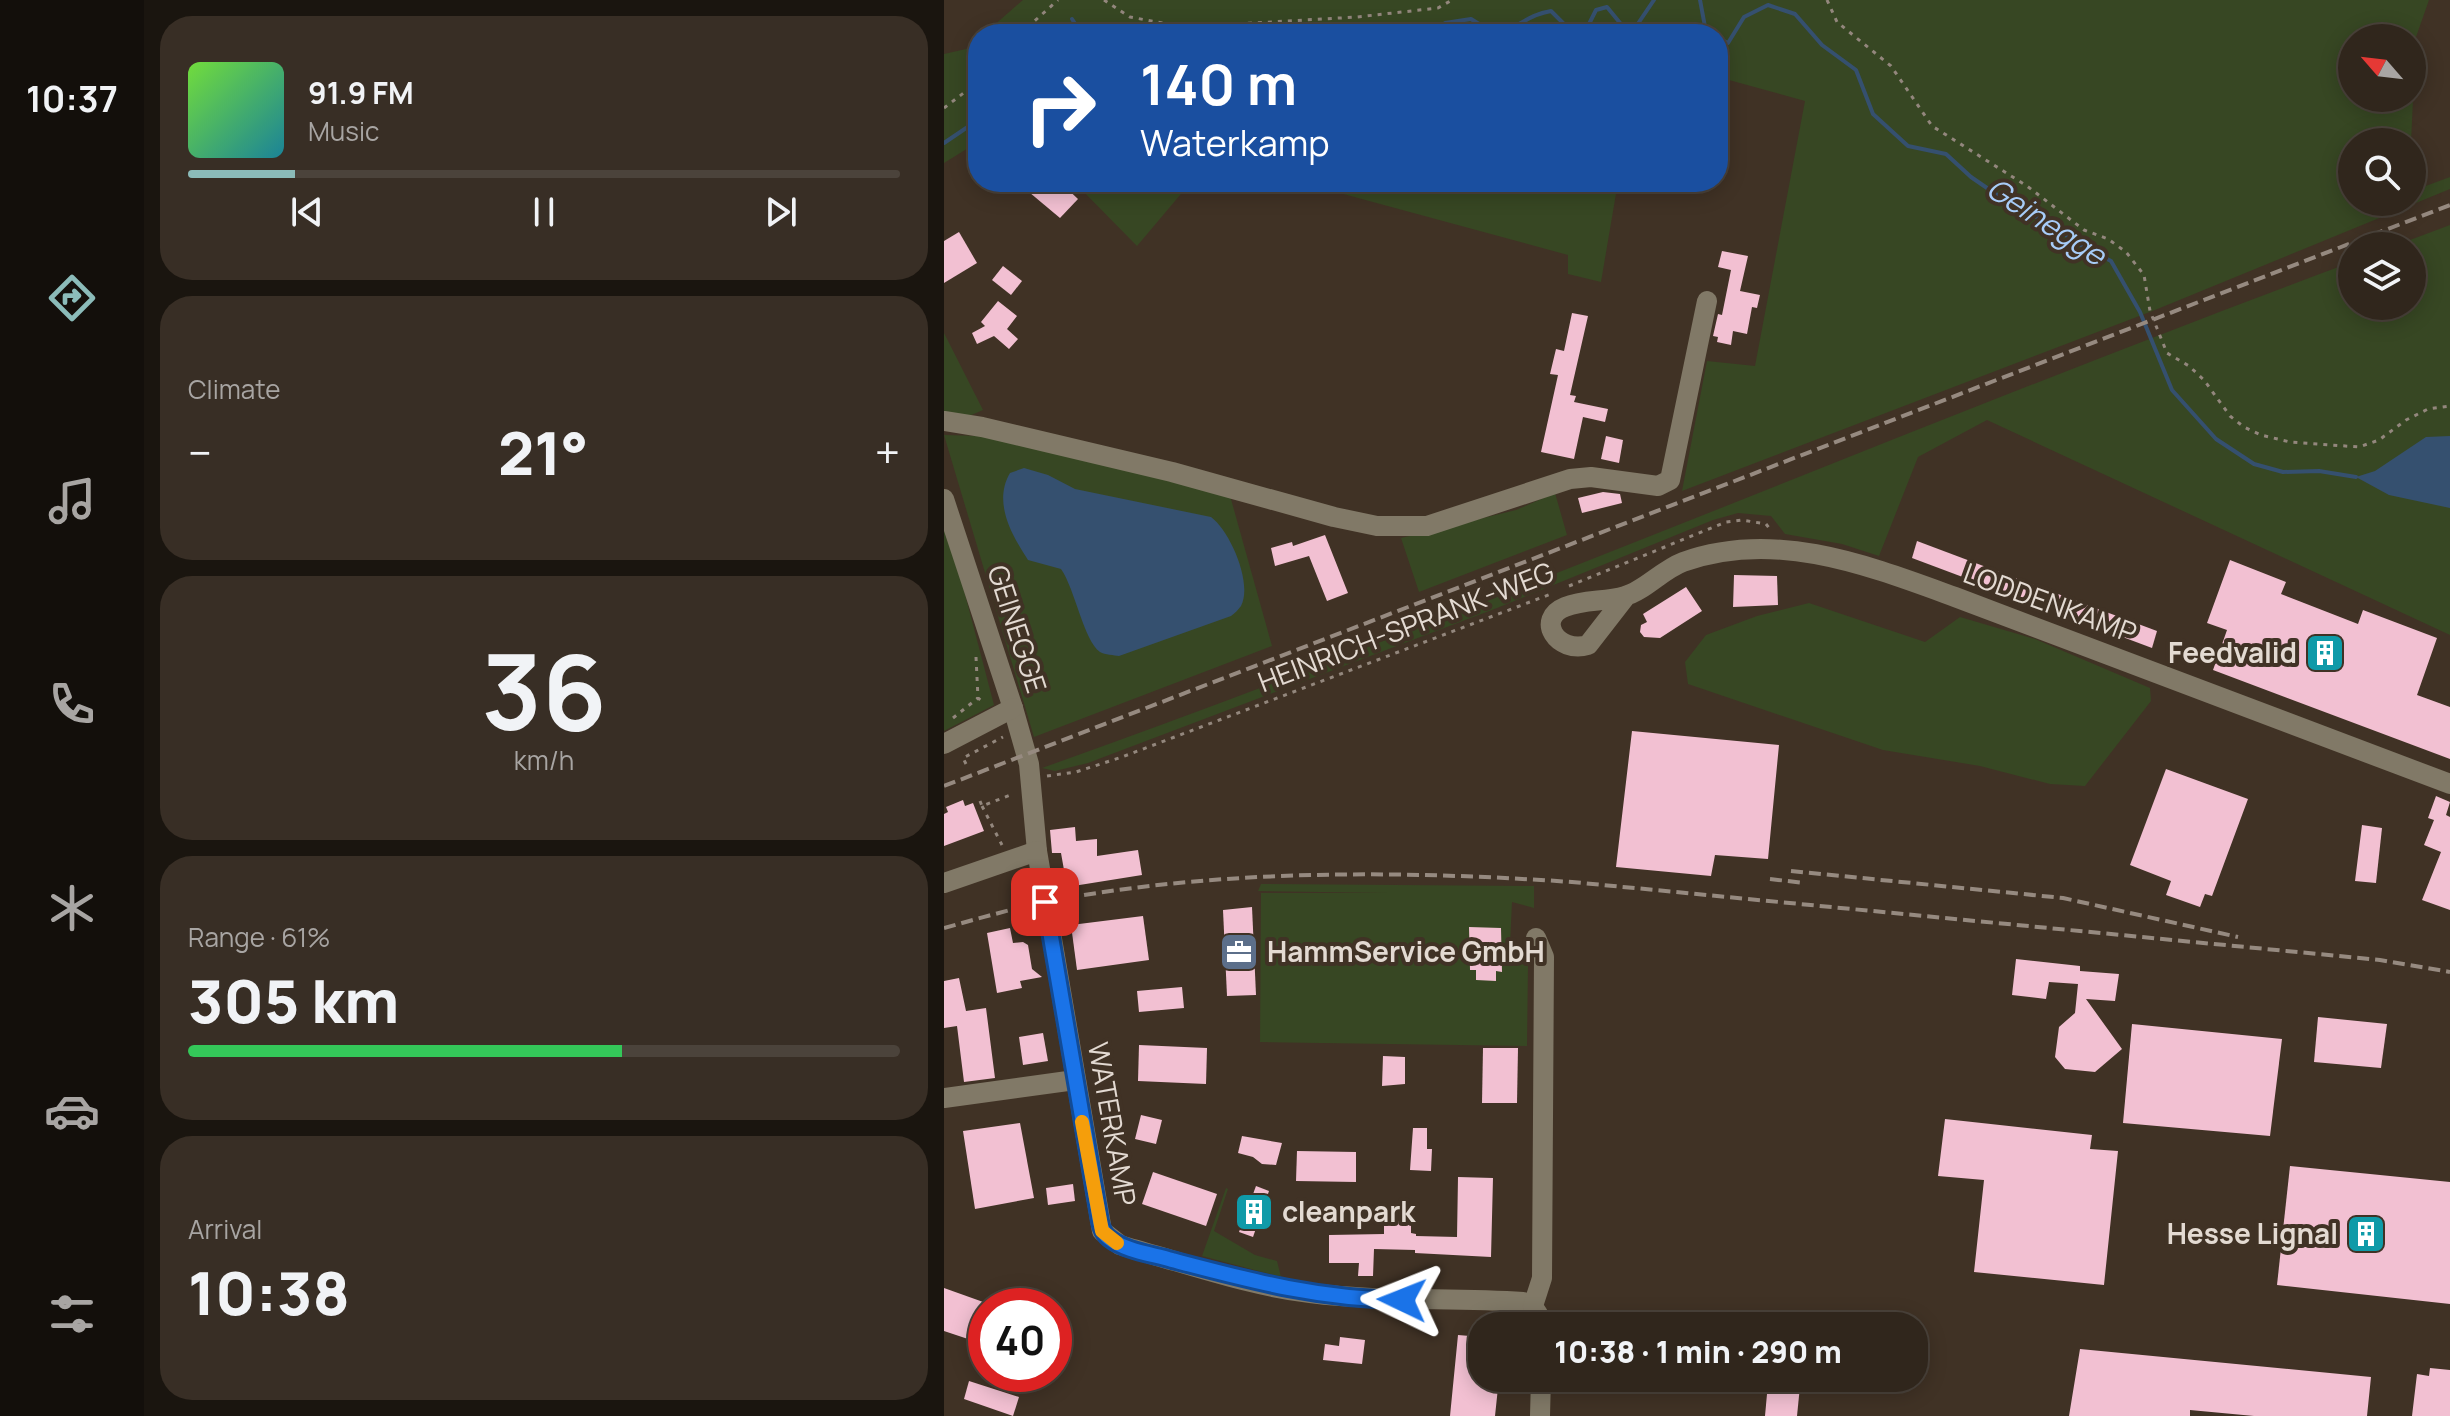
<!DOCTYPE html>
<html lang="en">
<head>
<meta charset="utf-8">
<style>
	body { margin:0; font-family:Manrope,sans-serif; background:#382e25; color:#f1f3f6; height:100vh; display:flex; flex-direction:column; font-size:30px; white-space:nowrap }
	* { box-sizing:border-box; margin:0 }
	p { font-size:26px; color:#a8a5a3 }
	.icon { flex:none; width:44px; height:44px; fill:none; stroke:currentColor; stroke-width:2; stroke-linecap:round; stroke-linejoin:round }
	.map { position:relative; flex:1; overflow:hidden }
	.side { display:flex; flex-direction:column; gap:16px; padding:16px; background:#1a150f; width:800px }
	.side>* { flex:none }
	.banner { position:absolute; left:24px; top:24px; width:760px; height:168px; border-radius:32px; box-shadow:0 4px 20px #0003,0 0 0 2px #4b433b; background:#1a4fa0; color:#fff; overflow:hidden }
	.needle { width:52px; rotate:298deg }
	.controls { position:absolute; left:1394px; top:24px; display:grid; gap:16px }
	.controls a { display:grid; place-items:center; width:88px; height:88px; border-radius:50%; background:#30261c; box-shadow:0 4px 20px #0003,0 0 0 2px #4b433b; font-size:40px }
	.speed { position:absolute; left:24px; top:1288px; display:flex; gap:16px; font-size:40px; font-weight:700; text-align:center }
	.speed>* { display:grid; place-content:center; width:104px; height:104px; border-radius:50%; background:#30261c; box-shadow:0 4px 20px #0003,0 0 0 2px #4b433b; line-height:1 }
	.speed .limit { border:12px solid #d22; background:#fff; color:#111 }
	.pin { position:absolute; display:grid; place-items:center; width:68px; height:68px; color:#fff; margin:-34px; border-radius:16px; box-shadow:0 4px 12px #0006 }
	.me { position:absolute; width:88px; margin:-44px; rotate:272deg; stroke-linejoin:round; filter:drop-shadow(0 0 6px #0008) }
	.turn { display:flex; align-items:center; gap:28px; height:168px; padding:0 40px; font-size:36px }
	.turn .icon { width:104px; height:104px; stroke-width:2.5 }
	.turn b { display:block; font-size:56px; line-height:68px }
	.big { font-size:60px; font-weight:800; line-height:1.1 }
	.side .widget { flex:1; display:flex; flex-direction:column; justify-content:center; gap:12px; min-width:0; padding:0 28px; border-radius:32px; background:#382e25 }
	.side .dial { align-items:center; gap:0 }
	.dial b { font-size:104px; line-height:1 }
	.song { display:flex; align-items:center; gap:24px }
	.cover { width:96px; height:96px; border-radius:12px; background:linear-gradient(135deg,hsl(100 70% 55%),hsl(190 70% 35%)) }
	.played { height:8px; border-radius:4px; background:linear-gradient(90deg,#8bbbb9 15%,#4b433b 15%) }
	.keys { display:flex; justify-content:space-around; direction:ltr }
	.heat { display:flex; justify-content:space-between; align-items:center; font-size:44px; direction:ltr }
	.charge { height:12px; border-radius:6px; background:linear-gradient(90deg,#34c759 61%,#4b433b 0) }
	.trip { position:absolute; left:524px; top:1312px; width:460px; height:80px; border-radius:32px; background:#30261c; box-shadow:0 4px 20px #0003,0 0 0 2px #4b433b; font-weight:800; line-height:80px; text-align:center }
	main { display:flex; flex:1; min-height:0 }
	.menu { display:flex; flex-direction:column; width:144px; justify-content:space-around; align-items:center; background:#130f0b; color:#a8a5a3 }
	.menu .icon { width:56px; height:56px }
	.menu .current { color:#8bbbb9 }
	.menu b { font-size:36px; color:#f1f3f6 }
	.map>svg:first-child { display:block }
	.green { fill:#374723; fill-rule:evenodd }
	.water { fill:#35506f }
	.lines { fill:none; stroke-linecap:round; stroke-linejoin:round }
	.stream { stroke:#35506f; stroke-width:4 }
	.building { fill:#f2c0d2 }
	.path { stroke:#93877d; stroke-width:3; stroke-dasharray:4 6; stroke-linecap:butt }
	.minor { stroke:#817967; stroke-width:20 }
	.rail { stroke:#968a80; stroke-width:4; stroke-dasharray:12 6; stroke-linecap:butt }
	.route-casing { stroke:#114b97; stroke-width:20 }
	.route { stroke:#1a73e8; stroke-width:14 }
	.slow { stroke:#f59e0b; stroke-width:14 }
	.labels { text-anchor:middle; stroke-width:8; stroke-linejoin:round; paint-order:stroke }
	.street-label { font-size:28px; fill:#e3dad2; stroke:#403225 }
	.poi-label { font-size:28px; font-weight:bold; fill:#e3dad2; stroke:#403225; text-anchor:end }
	.water-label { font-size:30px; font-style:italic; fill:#a7ccf8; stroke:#403225 }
</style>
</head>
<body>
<main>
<nav class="menu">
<b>10:37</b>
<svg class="icon current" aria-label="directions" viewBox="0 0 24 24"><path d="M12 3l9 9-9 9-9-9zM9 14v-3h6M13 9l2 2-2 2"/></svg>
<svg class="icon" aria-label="music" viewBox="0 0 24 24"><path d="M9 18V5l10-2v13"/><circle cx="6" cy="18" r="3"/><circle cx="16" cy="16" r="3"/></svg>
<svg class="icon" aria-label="phone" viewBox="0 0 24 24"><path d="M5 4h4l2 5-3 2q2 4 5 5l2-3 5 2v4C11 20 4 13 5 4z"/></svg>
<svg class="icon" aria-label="climate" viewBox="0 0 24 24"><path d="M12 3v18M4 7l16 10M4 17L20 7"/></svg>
<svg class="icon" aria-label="car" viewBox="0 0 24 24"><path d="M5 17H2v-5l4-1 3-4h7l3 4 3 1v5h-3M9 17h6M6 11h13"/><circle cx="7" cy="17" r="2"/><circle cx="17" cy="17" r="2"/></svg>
<svg class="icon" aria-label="filters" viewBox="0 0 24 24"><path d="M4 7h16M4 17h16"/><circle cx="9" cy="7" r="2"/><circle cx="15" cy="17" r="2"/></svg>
</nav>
<section class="side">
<div class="widget">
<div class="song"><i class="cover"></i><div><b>91.9 FM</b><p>Music</p></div></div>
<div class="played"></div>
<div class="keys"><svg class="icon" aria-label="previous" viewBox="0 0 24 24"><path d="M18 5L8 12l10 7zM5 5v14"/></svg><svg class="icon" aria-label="pause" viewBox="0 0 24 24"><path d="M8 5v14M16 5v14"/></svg><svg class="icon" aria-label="next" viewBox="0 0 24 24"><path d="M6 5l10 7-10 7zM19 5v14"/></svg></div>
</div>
<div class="widget"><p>Climate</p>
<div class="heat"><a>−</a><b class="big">21°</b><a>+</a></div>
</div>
<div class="widget dial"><b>36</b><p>km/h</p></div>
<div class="widget"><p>Range · 61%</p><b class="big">305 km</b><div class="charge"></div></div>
<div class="widget"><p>Arrival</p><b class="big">10:38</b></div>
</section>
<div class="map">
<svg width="1506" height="1416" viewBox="0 0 1506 1416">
	<rect width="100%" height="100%" fill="#403225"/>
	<g class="green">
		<path d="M 79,0 L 1485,0 L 1472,37 L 1467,142 L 1408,142 L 1408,202 L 1468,202 L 1468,191 L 1506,177 L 1506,189 L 1211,310 L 738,491 L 763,361 L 811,366 L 861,101 L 774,77 L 774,34 L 40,34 ZM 1408,38 L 1468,38 L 1468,98 L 1408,98 Z"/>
		<polygon points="34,39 34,142 0,163 0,54 22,49"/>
		<polygon points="130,182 247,182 193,246"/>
		<polygon points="355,182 674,182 657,282 624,274 624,255"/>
		<path d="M 1506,225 L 1506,635 L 1043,420 L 974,457 L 935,556 L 898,544 L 841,534 L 827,516 L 794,513 L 769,520 L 553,608 L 144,763 L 111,771 L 98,768 C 539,611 969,425 1408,262 L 1408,306 L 1468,306 L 1468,246 L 1450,246 Z"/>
		<polygon points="0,333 39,410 0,427"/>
		<polygon points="0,435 38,436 285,492 328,646 90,737"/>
		<polygon points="611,493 623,535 475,592 457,538 572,510"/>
		<polygon points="0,530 11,556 50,705 0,731"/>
		<polygon points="865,603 981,642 1016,617 1091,639 1206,688 1207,701 1141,786 1106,784 1036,766 939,750 744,684 741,662 762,635 813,616"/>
		<polygon points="317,884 590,886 590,908 568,902 566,945 584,965 583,1046 316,1042 317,893 443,893 314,891"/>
		<polygon points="282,1188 284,1189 270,1231 311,1255 333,1261 337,1277 258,1256"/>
	</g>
	<g class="water">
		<polygon points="1506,436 1506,508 1445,495 1412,477 1431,471 1482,437"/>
		<path d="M 80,468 L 104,475 L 131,489 L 267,517 C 286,531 309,583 297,606 C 294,610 291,613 287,616 L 175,656 C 170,655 161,655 156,652 C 140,641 131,589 117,569 L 84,560 C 67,534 49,502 66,473 Z"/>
	</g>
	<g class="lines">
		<g class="stream">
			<polyline points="756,0 762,32 766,34"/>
			<polyline points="128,19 138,34"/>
			<path d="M 487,34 L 501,23 L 527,19 C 568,47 569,17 607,11 L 623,27 L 645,24 L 652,10 L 663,7 L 681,29 L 691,28 L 710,0"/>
			<polyline points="774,38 784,43 800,17 824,5 851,14 878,45 912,70 929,114 964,146 1002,154 1027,177 1075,210 1112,225 1127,240 1167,261 1196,312 1228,390 1272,439 1310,464 1339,472 1375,471 1412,477"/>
			<polyline points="0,143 34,120"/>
		</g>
	</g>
	<g class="building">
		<polygon points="73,182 116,182 134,199 116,218"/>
		<polygon points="15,232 33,263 0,283 0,241"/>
		<polygon points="778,251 804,256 796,291 816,295 813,308 808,307 803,334 789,331 787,345 773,342 774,337 769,336 774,314 778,315 787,270 774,267"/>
		<polygon points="59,266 78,281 67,295 48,280"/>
		<polygon points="54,301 73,316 63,329 74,339 65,349 50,336 33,344 28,333 41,326 37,322"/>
		<polygon points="628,313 644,316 626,395 632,396 630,402 664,409 661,422 639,417 630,459 597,452 614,375 606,374 612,349 620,351"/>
		<polygon points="662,436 679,440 675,463 657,459"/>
		<polygon points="659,492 676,494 678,503 638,513 634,498"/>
		<polygon points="381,535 404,593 383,601 365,556 331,566 327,548 348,542 349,546"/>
		<polygon points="973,541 1213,631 1208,648 968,558"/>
		<polygon points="1286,560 1342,582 1337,594 1414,624 1419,610 1493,638 1473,695 1506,707 1506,759 1269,670 1283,630 1263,623"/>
		<polygon points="790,575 833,576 834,605 789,607"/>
		<polygon points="742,587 758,611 716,638 700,637 696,632 697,625 703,622 699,614"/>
		<polygon points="688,731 835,745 824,859 771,855 767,876 672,867"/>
		<polygon points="1222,769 1304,799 1268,896 1261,894 1256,907 1222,895 1227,881 1186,865"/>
		<polygon points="1492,796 1506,802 1502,815 1506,817 1506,910 1478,900 1497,852 1480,845 1490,820 1484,818"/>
		<polygon points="19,800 21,806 29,803 40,831 0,846 0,814 4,812 2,807"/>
		<polygon points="1418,825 1438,828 1432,883 1411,881"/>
		<polygon points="131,827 132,841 153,839 153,856 194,850 198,875 123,887 117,853 108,853 106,830"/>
		<polygon points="308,907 312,995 283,996 279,910"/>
		<polygon points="199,916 205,960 133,970 127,925"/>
		<polygon points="525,927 557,928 558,972 552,971 552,981 532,980 532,970 526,970"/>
		<polygon points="66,928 69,943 79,942 84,945 88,969 98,977 76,981 78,988 53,993 43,933"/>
		<polygon points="1072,959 1136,966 1136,971 1175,974 1171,1001 1142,999 1178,1049 1151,1072 1121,1069 1111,1057 1115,1027 1131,1013 1134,984 1105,982 1102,999 1068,995"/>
		<polygon points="15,978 22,1011 42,1008 51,1078 20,1082 13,1026 0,1028 0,981"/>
		<polygon points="238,987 240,1008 195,1012 193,991"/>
		<polygon points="1374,1017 1443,1024 1437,1068 1370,1062"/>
		<polygon points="1188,1024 1338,1039 1326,1136 1179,1123"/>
		<polygon points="99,1033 104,1061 79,1065 75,1037"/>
		<polygon points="195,1045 263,1048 262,1084 194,1081"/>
		<polygon points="539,1048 574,1048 573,1103 538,1103"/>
		<polygon points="439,1056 461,1057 461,1084 438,1086"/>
		<polygon points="197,1115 218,1120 212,1144 191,1139"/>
		<polygon points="1001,1119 1148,1135 1146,1149 1174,1151 1160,1285 1030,1272 1040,1180 994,1176"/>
		<polygon points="76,1123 90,1198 31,1209 19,1131"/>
		<polygon points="469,1128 483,1128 483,1149 488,1149 487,1171 466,1170"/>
		<polygon points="298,1136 338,1143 332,1165 318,1164 309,1157 294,1153"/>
		<polygon points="353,1151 412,1152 412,1182 352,1181"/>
		<polygon points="1346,1166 1506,1182 1506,1304 1333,1285"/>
		<polygon points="209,1172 273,1194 262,1226 198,1204"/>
		<polygon points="514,1177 549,1178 547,1257 471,1253 471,1250 430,1249 429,1276 414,1276 415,1263 385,1263 385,1235 440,1234 440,1217 451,1217 451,1221 467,1221 467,1233 472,1234 472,1236 513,1237"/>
		<polygon points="129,1184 131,1201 104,1205 102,1188"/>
		<polygon points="312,1186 325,1191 309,1237 295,1232"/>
		<polygon points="0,1288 42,1303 42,1335 39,1344 0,1331"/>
		<polygon points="514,1335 538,1337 538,1378 555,1378 551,1416 506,1416"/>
		<polygon points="396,1337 421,1340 418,1364 379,1360 381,1344 395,1346"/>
		<polygon points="1136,1349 1427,1377 1423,1416 1310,1416 1246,1410 1246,1416 1125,1416"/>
		<polygon points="1486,1368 1506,1370 1506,1416 1468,1416 1473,1374 1485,1376"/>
		<polygon points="25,1381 75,1397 69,1416 20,1399"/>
		<polygon points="824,1383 856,1386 853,1416 821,1416"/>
	</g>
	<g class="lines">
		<g class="path">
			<polyline points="160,0 186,17 240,27 413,17 494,8 508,0"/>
			<polyline points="883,0 893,22 947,66 988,126 1083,186 1140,230 1164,239 1182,252 1200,275 1206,311 1223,353 1245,366 1260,380 1286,416 1300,427 1317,435 1346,442 1415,447 1435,440 1462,420 1484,409 1506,406"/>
			<polyline points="76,34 114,0"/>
			<polyline points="0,108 34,82"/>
			<polyline points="625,586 782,522 798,520 822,524 828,532"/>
			<polyline points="32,657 34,698 40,703"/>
			<polyline points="9,718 34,698"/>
			<polyline points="22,764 19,758 59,737"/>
			<polyline points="103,776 132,772 178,757 607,594"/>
			<polyline points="36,801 38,806 69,794"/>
			<polyline points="38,806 58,845"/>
		</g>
		<g class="minor">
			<polyline points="0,421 38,427 228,472 390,517 433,526 483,526 626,479 647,477 714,486 726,480 763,301"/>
			<path d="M 0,499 L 69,708 L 85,764 L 93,851 L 158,1231 L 176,1245 L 189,1249 C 247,1265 306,1286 366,1293 C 437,1302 508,1297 579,1302 C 591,1306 596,1314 597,1326"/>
			<path d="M 682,596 L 644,645 C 613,654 591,619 621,607 C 640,599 661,602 681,596 C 700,591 718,570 739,562 C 831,529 923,565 1011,597 L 1506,784"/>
			<polyline points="0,744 69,708"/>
			<polyline points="0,883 93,851"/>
			<polyline points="0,1098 131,1080"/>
			<polyline points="589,1306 598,1278 600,957 592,938"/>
			<polyline points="596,1416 597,1378"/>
		</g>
		<g class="rail">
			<polyline points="0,786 1506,205"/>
			<polyline points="847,871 1119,898 1294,937"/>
			<polyline points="826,879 861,883"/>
			<path d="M 0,928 C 33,919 67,909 100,902 C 274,869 452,870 628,882 L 1436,960 L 1506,972"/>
		</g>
	</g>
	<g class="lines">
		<defs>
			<path id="route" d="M 101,902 L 154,1210 C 156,1220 156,1231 165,1238 C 181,1251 208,1254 228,1260 C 308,1281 374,1299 458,1300"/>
		</defs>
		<use href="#route" class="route-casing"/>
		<use href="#route" class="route"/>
		<polyline class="slow" points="138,1122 158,1231 173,1243"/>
	</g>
	<defs>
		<symbol id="building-square" viewBox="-11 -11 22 22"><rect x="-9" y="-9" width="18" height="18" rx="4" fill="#0f9aa8" stroke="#403225"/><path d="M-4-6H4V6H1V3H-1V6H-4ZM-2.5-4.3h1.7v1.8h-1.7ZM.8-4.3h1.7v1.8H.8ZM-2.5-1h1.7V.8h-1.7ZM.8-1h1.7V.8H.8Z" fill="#fff"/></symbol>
		<symbol id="office-square" viewBox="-11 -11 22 22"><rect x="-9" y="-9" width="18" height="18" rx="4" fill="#5c6f8a" stroke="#403225"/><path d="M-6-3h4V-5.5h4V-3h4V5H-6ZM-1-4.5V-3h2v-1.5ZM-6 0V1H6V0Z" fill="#fff"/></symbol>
	</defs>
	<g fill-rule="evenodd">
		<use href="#building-square" x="1359" y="631" width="44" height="44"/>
		<use href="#office-square" x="273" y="930" width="44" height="44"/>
		<use href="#building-square" x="288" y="1190" width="44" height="44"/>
		<use href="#building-square" x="1400" y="1212" width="44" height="44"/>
	</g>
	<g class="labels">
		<g class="street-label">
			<text transform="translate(1106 603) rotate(20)" y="10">LODDENKAMP</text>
			<text transform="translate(462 627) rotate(-21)" y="10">HEINRICH-SPRANK-WEG</text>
			<text transform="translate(73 629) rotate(72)" y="10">GEINEGGE</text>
			<text transform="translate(168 1124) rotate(80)" y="10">WATERKAMP</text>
		</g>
		<g class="poi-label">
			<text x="1353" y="663">Feedvalid</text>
			<text x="323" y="962" text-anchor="start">HammService GmbH</text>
			<text x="338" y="1222" text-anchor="start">cleanpark</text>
			<text x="1394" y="1244">Hesse Lignal</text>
		</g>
		<g class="water-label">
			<text transform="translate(1102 222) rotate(33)" y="10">Geinegge</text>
		</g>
	</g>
</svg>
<div class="controls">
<a><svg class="needle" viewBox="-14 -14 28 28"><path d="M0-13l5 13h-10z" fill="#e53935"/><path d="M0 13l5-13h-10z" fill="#a8a5a3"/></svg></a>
<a><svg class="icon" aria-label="search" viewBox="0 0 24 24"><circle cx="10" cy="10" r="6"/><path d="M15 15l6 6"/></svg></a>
<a><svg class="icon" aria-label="layers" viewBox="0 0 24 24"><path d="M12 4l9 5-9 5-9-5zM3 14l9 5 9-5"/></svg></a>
</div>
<div class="speed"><div class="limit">40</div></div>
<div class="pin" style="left:101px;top:902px;background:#d93025"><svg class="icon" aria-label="arrive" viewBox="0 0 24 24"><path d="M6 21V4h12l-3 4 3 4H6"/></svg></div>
<svg class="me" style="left:458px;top:1300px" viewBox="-20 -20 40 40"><path d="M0-17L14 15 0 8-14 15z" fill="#1a73e8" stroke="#fff" stroke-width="4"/></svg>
<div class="trip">10:38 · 1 min · 290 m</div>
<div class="banner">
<div class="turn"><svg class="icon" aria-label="right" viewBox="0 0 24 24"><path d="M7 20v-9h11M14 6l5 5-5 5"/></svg><div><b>140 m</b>Waterkamp</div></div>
</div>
</div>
</main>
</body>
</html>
